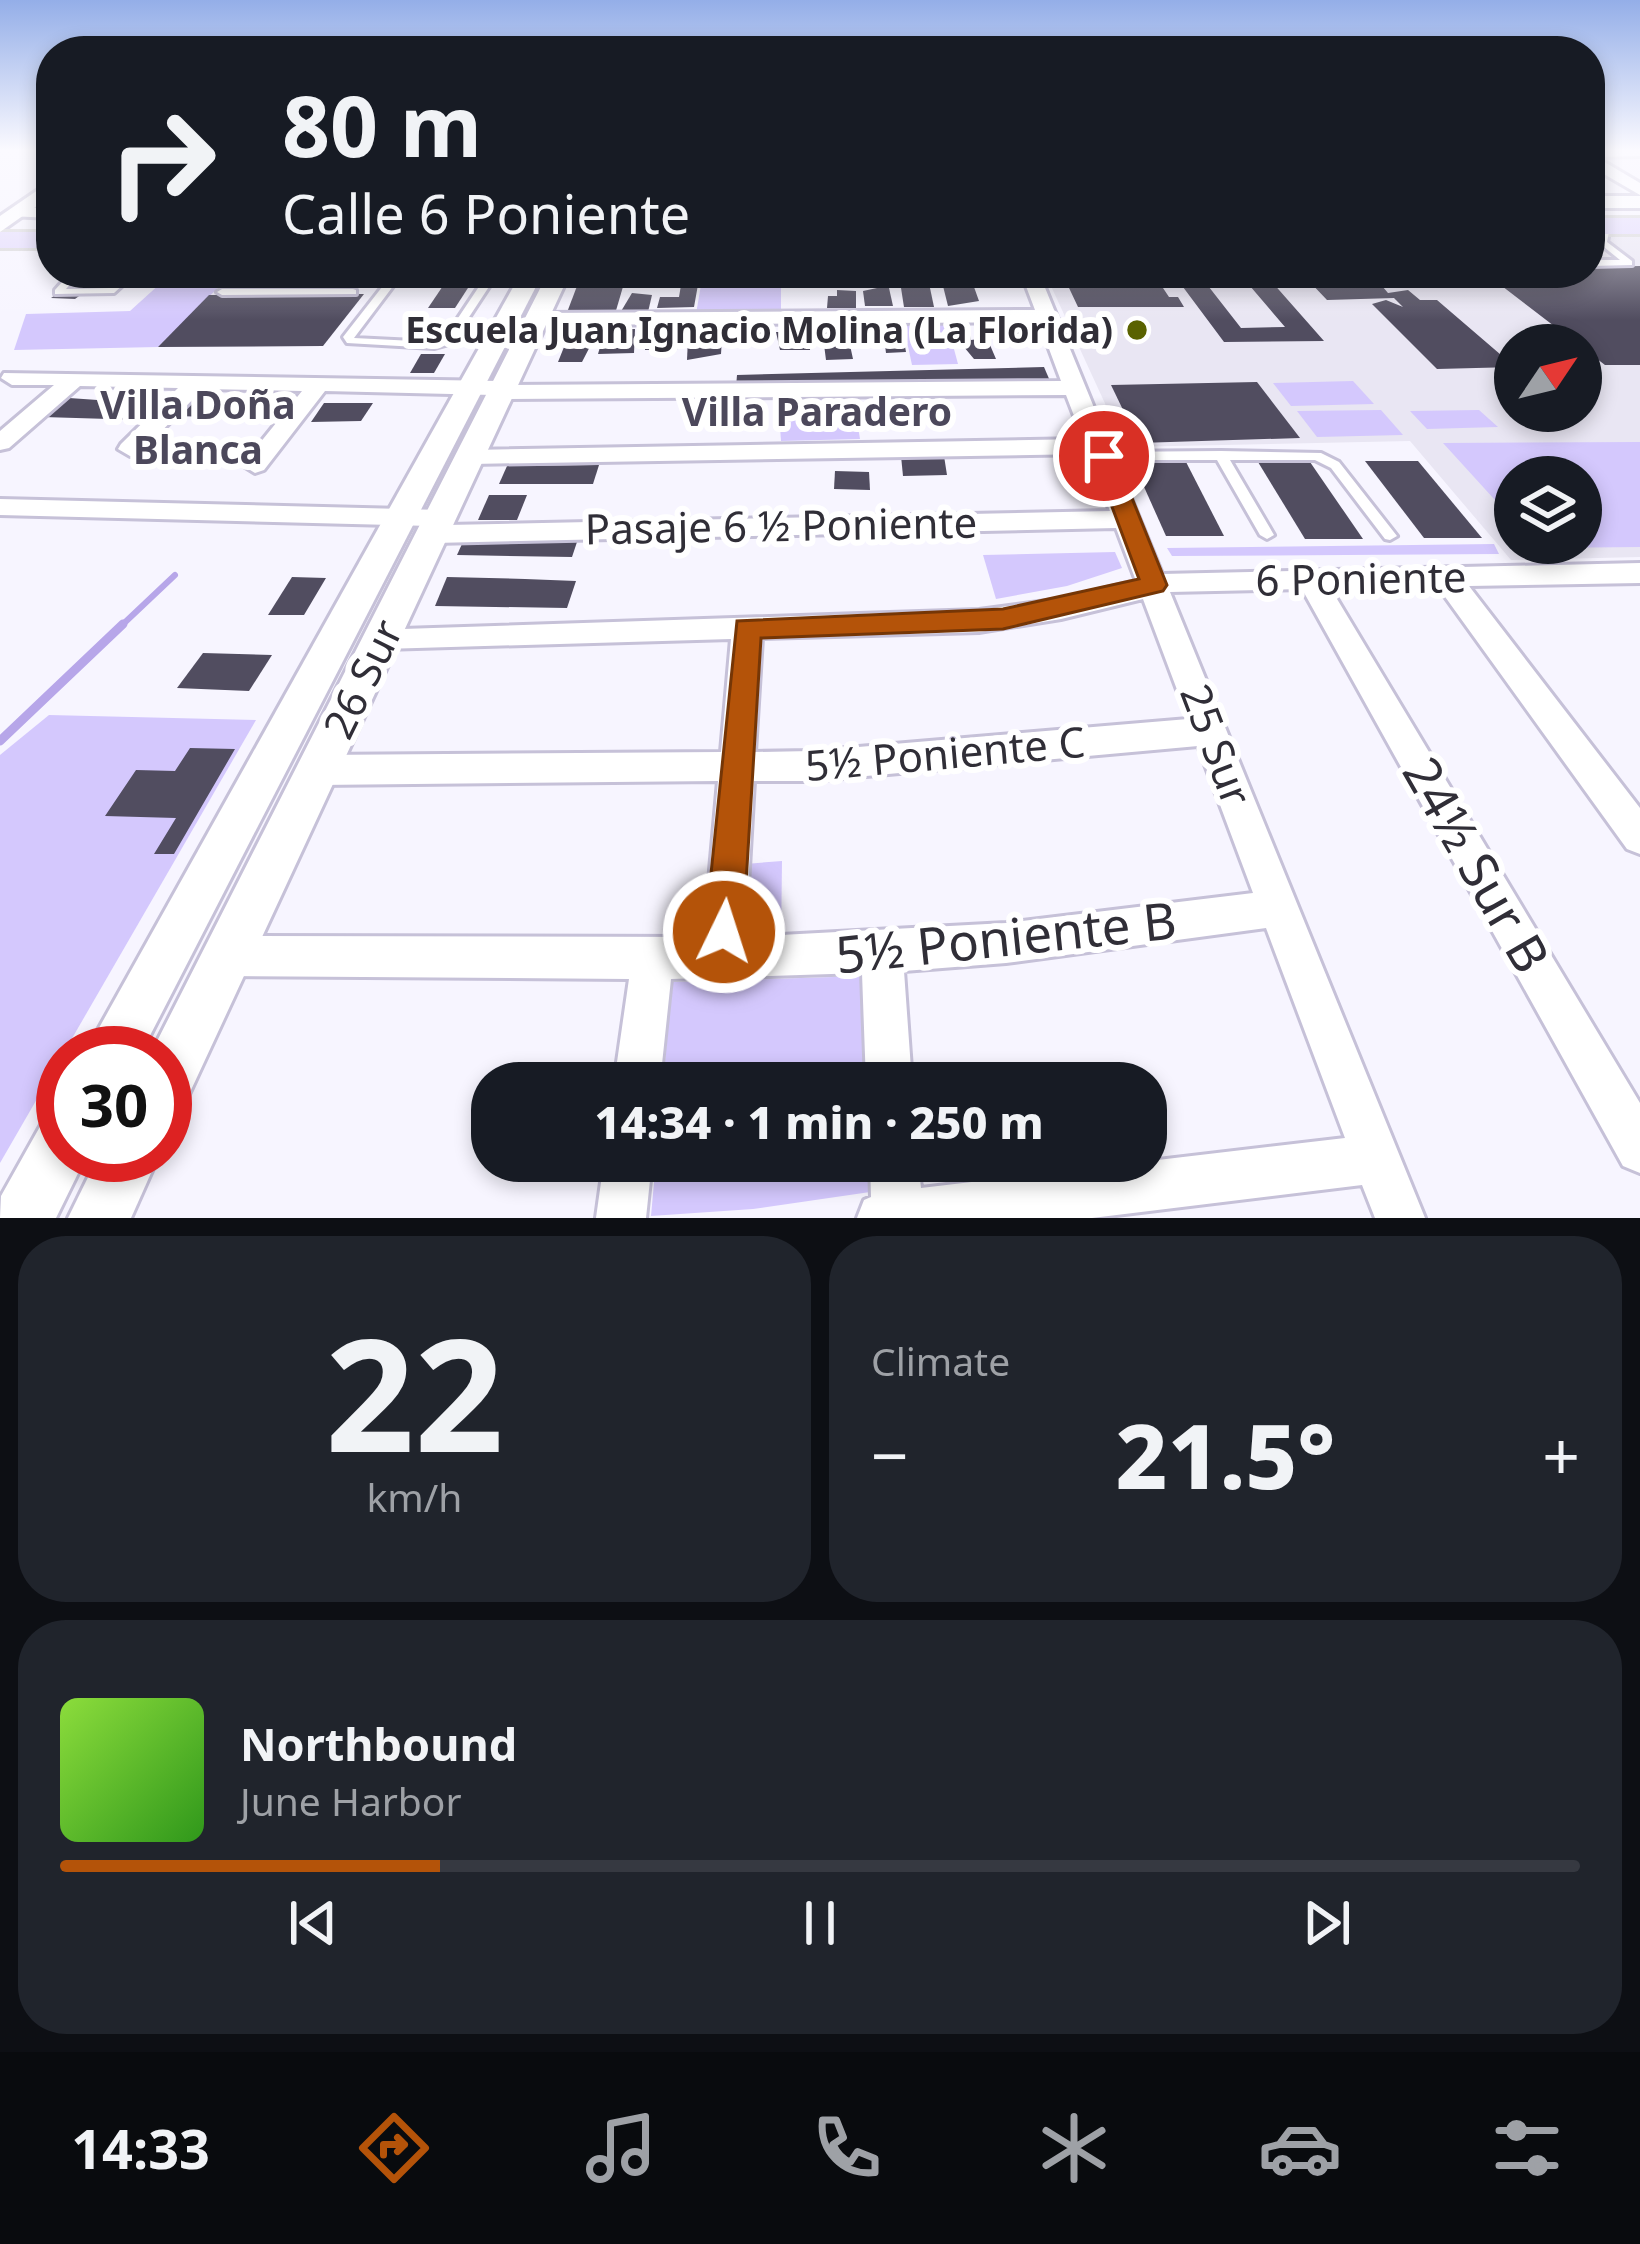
<!DOCTYPE html>
<html lang="en">
<head>
<meta charset="utf-8">
<style>
	body { margin:0; font-family:"Noto Sans",sans-serif; background:#20242c; color:#f1f3f6; height:100vh; display:flex; flex-direction:column; font-size:45px; white-space:nowrap }
	* { box-sizing:border-box; margin:0 }
	p { font-size:39px; color:#9ea1a6 }
	.icon { flex:none; width:66px; height:66px; fill:none; stroke:currentColor; stroke-width:2; stroke-linecap:round; stroke-linejoin:round }
	.map { position:relative; height:1218px; overflow:hidden }
	.panel { display:flex; flex-direction:column; gap:18px; padding:18px; background:#0d0f14; flex:1 }
	.panel>* { flex:none }
	.hud { position:absolute; left:36px; top:36px; width:1569px; height:252px; border-radius:48px; box-shadow:0 6px 18px #0003; background:#171b24; color:#f1f3f6; overflow:hidden }
	.needle { width:78px; rotate:55deg }
	.buttons { position:absolute; left:1494px; top:324px; display:grid; gap:24px }
	.buttons a { display:grid; place-items:center; width:108px; height:108px; border-radius:50%; background:#171b24; box-shadow:0 6px 18px #0003; font-size:60px }
	.speed { position:absolute; left:36px; top:1026px; display:flex; gap:24px; font-size:60px; font-weight:700; text-align:center }
	.speed>* { display:grid; place-content:center; width:156px; height:156px; border-radius:50%; background:#171b24; box-shadow:0 6px 18px #0003; line-height:1 }
	.speed .limit { border:18px solid #d22; background:#fff; color:#111 }
	.pin { position:absolute; display:grid; place-items:center; width:102px; height:102px; color:#fff; margin:-51px; border:6px solid #fff; border-radius:50%; box-shadow:0 3px 12px #0007 }
	.me { position:absolute; width:132px; margin:-66px; rotate:4deg; stroke-linejoin:round; filter:drop-shadow(0 0 9px #0008) }
	.turn { display:flex; align-items:center; gap:42px; height:252px; padding:0 48px; font-size:54px }
	.turn .icon { width:156px; height:156px; stroke-width:2.5 }
	.turn b { display:block; font-size:84px; line-height:102px }
	.big { font-size:90px; font-weight:800; line-height:1.1 }
	.panel .tile { flex:1; display:flex; flex-direction:column; justify-content:center; gap:18px; min-width:0; padding:0 42px; border-radius:48px; background:#20242c }
	.panel .dial { align-items:center; gap:0 }
	.dial b { font-size:156px; line-height:1 }
	.song { display:flex; align-items:center; gap:36px }
	.cover { width:144px; height:144px; border-radius:18px; background:linear-gradient(135deg,hsl(90 70% 55%),hsl(110 70% 35%)) }
	.played { height:12px; border-radius:6px; background:linear-gradient(90deg,#b45309 25%,#363941 25%) }
	.keys { display:flex; justify-content:space-around; direction:ltr }
	.heat { display:flex; justify-content:space-between; align-items:center; font-size:66px; direction:ltr }
	.panel .tiles { flex:1; display:grid; gap:18px; grid-template-columns:1fr 1fr }
	.tile:last-child { grid-column:span 2 }
	.trip { position:absolute; left:471px; top:1062px; width:696px; height:120px; border-radius:48px; background:#171b24; box-shadow:0 6px 18px #0003; font-weight:800; line-height:120px; text-align:center }
	.dock { display:flex; height:192px; justify-content:space-around; align-items:center; background:#090b0e; color:#9ea1a6 }
	.dock .icon { width:84px; height:84px }
	.dock .selected { color:#b45309 }
	.dock b { font-size:54px; color:#f1f3f6 }
	.map>svg:first-child { display:block }
	.built { fill:#e9e6f3; fill-rule:evenodd }
	.green { fill:#d4c8fd }
	.lines { fill:none; stroke-linecap:round; stroke-linejoin:round }
	.stream-far1 { stroke:#b7a6e9; stroke-width:6 }
	.stream { stroke:#b7a6e9; stroke-width:9 }
	.building { fill:#514d60; fill-rule:evenodd }
	.service-casing { stroke:#c6c1d8; stroke-width:6 }
	.minor-casing { stroke:#c6c1d8; stroke-width:6 }
	.tertiary-casing { stroke:#c6c1d8; stroke-width:6 }
	.primary-casing { stroke:#d6d5d7; stroke-width:6 }
	.service { fill:#fff; fill-rule:evenodd }
	.minor { fill:#fff; fill-rule:evenodd }
	.tertiary { fill:#fff; fill-rule:evenodd }
	.primary { fill:#e1d8fc; fill-rule:evenodd }
	.route { fill:#b45309; stroke:#753606; stroke-width:3 }
	.poi-dot { fill:#5a6200; stroke:#fff; stroke-width:4.5 }
	.labels { text-anchor:middle; stroke-width:12; stroke-linejoin:round; paint-order:stroke }
	.far-poi-label { font-size:36px; font-weight:bold; fill:#302e37; stroke:#fff; text-anchor:end }
	.far-neighbourhood-label { font-size:39px; font-weight:bold; fill:#4c485b; stroke:#fff }
	.street-label { font-size:42px; fill:#302e37; stroke:#fff }
	.near-street-label { font-size:51px; fill:#302e37; stroke:#fff }
</style>
</head>
<body>
<div class="map">
<svg width="1640" height="1218" viewBox="0 0 1640 1218">
	<rect width="100%" height="100%" fill="#f7f5ff"/>
	<path class="built" d="M 1635,231 L 1640,234 L 1640,557 L 1511,560 L 1410,441 L 1125,447 L 1045,273 L 1590,273 L 1590,232 ZM 1515,345 L 1581,345 L 1581,411 L 1515,411 ZM 1515,477 L 1581,477 L 1581,543 L 1515,543 Z"/>
	<g class="green">
		<polygon points="172,273 233,273 158,347 14,350 26,314 130,311"/>
		<polygon points="781,278 781,313 696,314 702,279"/>
		<polygon points="903,323 947,323 958,364 912,365"/>
		<polygon points="1353,381 1374,404 1291,406 1273,383"/>
		<polygon points="853,396 860,439 781,441 778,399"/>
		<polygon points="1381,410 1403,435 1317,437 1297,411"/>
		<polygon points="1479,410 1498,427 1427,429 1410,411"/>
		<polygon points="1640,442 1640,547 1539,548 1535,543 1581,543 1581,477 1515,477 1515,522 1443,443"/>
		<polygon points="1494,544 1499,554 1172,556 1167,548"/>
		<polygon points="1115,552 1122,568 1067,586 996,599 983,555"/>
		<polygon points="49,715 256,720 0,1163 0,755"/>
		<polygon points="782,861 781,943 738,940 745,864"/>
		<polygon points="865,976 871,1083 663,1083 672,982"/>
		<polygon points="656,1161 875,1161 877,1191 753,1209 651,1216"/>
	</g>
	<g class="lines">
		<polyline class="stream-far1" points="120,627 175,575"/>
		<polyline class="stream" points="0,741 123,624"/>
	</g>
	<g class="building">
		<polygon points="1640,266 1640,365 1605,365 1498,283 1473,284 1460,273 1590,273 1590,267"/>
		<polygon points="88,273 111,273 75,299 51,298"/>
		<polygon points="582,273 627,273 615,314 566,315"/>
		<polygon points="1062,273 1153,273 1169,297 1178,297 1184,307 1078,307"/>
		<path d="M 1185,273 L 1371,273 L 1388,293 L 1408,290 L 1420,300 L 1437,300 L 1515,367 L 1437,369 L 1372,304 L 1386,300 L 1403,307 L 1394,298 L 1327,300 L 1307,279 L 1293,280 L 1299,286 L 1272,282 L 1324,341 L 1224,342 L 1183,287 L 1197,287 ZM 1250,286 L 1285,327 L 1241,328 L 1209,287 Z"/>
		<polygon points="451,274 477,274 455,308 428,308"/>
		<polygon points="941,278 950,278 953,287 974,287 979,301 948,306"/>
		<polygon points="673,279 699,279 694,307 657,308 660,297 679,297 681,285 672,285"/>
		<polygon points="877,288 889,288 893,306 865,306 863,291"/>
		<polygon points="901,288 930,288 934,307 904,307"/>
		<polygon points="837,290 856,291 856,308 827,308 828,296 837,296"/>
		<polygon points="632,293 652,295 648,312 620,313"/>
		<polygon points="364,294 323,346 158,347 209,295"/>
		<polygon points="887,325 901,325 906,352 886,353 885,345 866,345 864,329 888,329"/>
		<polygon points="785,327 811,328 810,350 780,350 776,332 785,332"/>
		<polygon points="857,327 858,335 848,336 853,359 826,360 822,329"/>
		<polygon points="951,327 968,327 971,340 987,338 996,359 974,359 964,347 955,347"/>
		<polygon points="1026,327 1032,342 1010,343 1004,328"/>
		<polygon points="635,329 634,353 598,354 605,330"/>
		<polygon points="582,331 598,331 582,362 558,362 568,337 579,338"/>
		<polygon points="768,331 768,341 733,346 733,332"/>
		<polygon points="680,334 679,349 645,350 646,335"/>
		<polygon points="722,337 721,354 687,360 688,338"/>
		<polygon points="421,354 445,354 434,373 410,373"/>
		<polygon points="1044,367 1050,381 736,387 737,375"/>
		<polygon points="1257,382 1300,438 1139,443 1111,385"/>
		<polygon points="69,398 112,401 161,402 142,420 43,417"/>
		<polygon points="195,399 243,400 292,401 276,419 177,416"/>
		<polygon points="324,403 373,403 361,421 311,422"/>
		<polygon points="901,456 944,456 947,475 903,476"/>
		<polygon points="1132,460 1185,460 1224,536 1166,536"/>
		<polygon points="1365,461 1418,461 1482,538 1424,538"/>
		<polygon points="1258,462 1310,462 1363,539 1305,539"/>
		<polygon points="599,465 593,484 499,484 507,466"/>
		<polygon points="835,471 869,472 870,490 834,489"/>
		<polygon points="489,495 527,495 517,520 478,520"/>
		<polygon points="466,535 579,536 572,557 457,555"/>
		<polygon points="292,577 326,578 304,615 268,615"/>
		<polygon points="447,577 525,579 576,581 567,608 435,606"/>
		<polygon points="203,653 272,655 249,691 177,688"/>
		<polygon points="190,748 235,749 174,854 154,854 176,818 105,816 136,770 175,771"/>
	</g>
	<g class="lines">
		<defs>
			<g id="service">
				<polygon points="1603,224 1610,226 1607,242 1632,261 1632,265 1590,266 1590,260 1620,260 1599,243"/>
				<polygon points="70,273 80,273 66,289 109,288 126,273 136,273 114,293 55,294 55,290"/>
				<polygon points="393,273 403,273 354,338 434,342 444,339 488,273 498,273 452,343 434,348 347,343 343,337"/>
				<polygon points="353,289 356,290 356,294 222,295 217,292 222,289"/>
				<polygon points="1221,451 1321,453 1339,462 1397,536 1390,540 1385,539 1331,468 1315,460 1230,460 1274,535 1267,539 1260,535 1217,460 1104,460 1098,456 1104,452"/>
			</g>
			<g id="minor">
				<polygon points="1590,150 1640,150 1640,156 1596,157 1640,183 1640,195 1590,166"/>
				<polygon points="16,208 51,208 51,218 10,216 8,213"/>
				<path d="M 1021,273 L 1039,273 L 1162,574 L 1640,563 L 1640,583 L 1469,586 L 1640,808 L 1640,854 L 1627,849 L 1438,587 L 1331,589 L 1640,1103 L 1640,1173 L 1623,1166 L 1302,589 L 1170,592 L 1425,1218 L 1375,1218 L 1362,1185 L 1092,1218 L 857,1218 L 864,1200 L 871,1197 L 870,1161 L 918,1161 L 921,1188 L 1345,1138 L 1266,928 L 1006,963 L 904,971 L 912,1083 L 866,1083 L 862,973 L 671,979 L 660,1083 L 614,1083 L 629,979 L 228,976 L 213,970 L 207,956 L 213,942 L 228,936 L 704,937 L 718,781 L 318,785 L 305,780 L 300,770 L 305,760 L 318,755 L 721,752 L 731,639 L 383,649 L 372,646 L 368,638 L 372,630 L 979,610 L 1061,599 L 1136,581 L 1116,528 L 434,543 L 420,534 L 431,526 L 0,515 L 0,499 L 442,510 L 455,518 L 447,525 L 1110,511 L 1088,454 L 471,464 L 459,457 L 471,450 L 1083,439 L 1066,395 L 502,399 L 493,395 L 325,391 L 264,470 L 255,473 L 242,465 L 302,391 L 203,389 L 139,454 L 130,456 L 118,449 L 121,444 L 178,388 L 80,386 L 9,448 L 0,450 L 0,431 L 54,385 L 12,385 L 1,378 L 4,373 L 498,381 L 507,385 L 1061,381 L 1039,322 L 537,325 L 527,319 L 537,313 L 1035,310 ZM 1143,599 L 1188,719 L 811,751 L 755,752 L 762,638 L 979,632 L 1061,619 ZM 1198,746 L 1253,893 L 1006,923 L 745,937 L 754,781 L 811,781 Z"/>
				<polygon points="604,1161 652,1161 646,1218 596,1218"/>
			</g>
			<g id="tertiary">
				<polygon points="51,181 51,196 0,232 0,216"/>
				<rect x="1590" y="196" width="50" height="12"/>
				<polygon points="521,273 543,273 141,1053 85,1053"/>
				<polygon points="548,273 570,273 185,1103 165,1111 165,1053 151,1053"/>
				<polygon points="63,1115 63,1155 87,1155 56,1218 0,1218 1,1196 42,1123"/>
				<polygon points="99,1155 159,1155 131,1218 68,1218"/>
			</g>
			<g id="primary">
				<rect x="1590" y="218" width="50" height="16"/>
				<rect x="0" y="232" width="51" height="16"/>
			</g>
		</defs>
		<use href="#service" class="service-casing"/>
		<use href="#minor" class="minor-casing"/>
		<use href="#tertiary" class="tertiary-casing"/>
		<use href="#primary" class="primary-casing"/>
		<use href="#service" class="service"/>
		<use href="#minor" class="minor"/>
		<use href="#tertiary" class="tertiary"/>
		<use href="#primary" class="primary"/>
	</g>
	<linearGradient id="sky" x2="0" y2="1"><stop stop-color="#94aee8"/><stop offset="0.47" stop-color="#fbfaff"/><stop offset="1" stop-color="#fbfaff" stop-opacity="0"/></linearGradient>
	<rect width="1640" height="320" fill="url(#sky)"/>
	<polygon class="route" points="1104,449 1115,456 1167,585 1163,591 1003,629 761,638 743,932 737,945 724,950 711,945 705,932 737,621 1003,609 1139,579 1093,456"/>
	<circle class="poi-dot" cx="1137" cy="330" r="12"/>
	<g class="labels">
		<g class="far-poi-label">
			<text x="1113" y="343">Escuela Juan Ignacio Molina (La Florida)</text>
		</g>
		<g class="far-neighbourhood-label">
			<text x="198" y="419">Villa Doña<tspan x="198" dy="45">Blanca</tspan></text>
			<text x="817" y="426">Villa Paradero</text>
		</g>
		<g class="street-label">
			<text transform="translate(781 526) rotate(-1)" y="15">Pasaje 6 ½ Poniente</text>
			<text transform="translate(1361 579) rotate(-1)" y="15">6 Poniente</text>
			<text transform="translate(363 679) rotate(-64)" y="15">26 Sur</text>
			<text transform="translate(1216 745) rotate(69)" y="15">25 Sur</text>
			<text transform="translate(945 754) rotate(-5)" y="15">5½ Poniente C</text>
		</g>
		<g class="near-street-label">
			<text transform="translate(1476 865) rotate(60)" y="18">24½ Sur B</text>
			<text transform="translate(1006 938) rotate(-6)" y="18">5½ Poniente B</text>
		</g>
	</g>
</svg>
<div class="buttons">
<a><svg class="needle" viewBox="-14 -14 28 28"><path d="M0-13l5 13h-10z" fill="#e53935"/><path d="M0 13l5-13h-10z" fill="#9ea1a6"/></svg></a>
<a><svg class="icon" aria-label="layers" viewBox="0 0 24 24"><path d="M12 4l9 5-9 5-9-5zM3 14l9 5 9-5"/></svg></a>
</div>
<div class="speed"><div class="limit">30</div></div>
<div class="pin" style="left:1104px;top:456px;background:#d93025"><svg class="icon" aria-label="arrive" viewBox="0 0 24 24"><path d="M6 21V4h12l-3 4 3 4H6"/></svg></div>
<svg class="me" style="left:724px;top:932px" viewBox="-20 -20 40 40"><circle r="17" fill="#b45309" stroke="#fff" stroke-width="3"/><path d="M0-11L8 9 0 5-8 9z" fill="#fff"/></svg>
<div class="trip">14:34 · 1 min · 250 m</div>
<div class="hud">
<div class="turn"><svg class="icon" aria-label="right" viewBox="0 0 24 24"><path d="M7 20v-9h11M14 6l5 5-5 5"/></svg><div><b>80 m</b>Calle 6 Poniente</div></div>
</div>
</div>
<section class="panel">
<div class="tiles">
<div class="tile dial"><b>22</b><p>km/h</p></div>
<div class="tile"><p>Climate</p>
<div class="heat"><a>−</a><b class="big">21.5°</b><a>+</a></div>
</div>
<div class="tile">
<div class="song"><i class="cover"></i><div><b>Northbound</b><p>June Harbor</p></div></div>
<div class="played"></div>
<div class="keys"><svg class="icon" aria-label="previous" viewBox="0 0 24 24"><path d="M18 5L8 12l10 7zM5 5v14"/></svg><svg class="icon" aria-label="pause" viewBox="0 0 24 24"><path d="M8 5v14M16 5v14"/></svg><svg class="icon" aria-label="next" viewBox="0 0 24 24"><path d="M6 5l10 7-10 7zM19 5v14"/></svg></div>
</div>
</div>
</section>
<nav class="dock">
<b>14:33</b>
<svg class="icon selected" aria-label="directions" viewBox="0 0 24 24"><path d="M12 3l9 9-9 9-9-9zM9 14v-3h6M13 9l2 2-2 2"/></svg>
<svg class="icon" aria-label="music" viewBox="0 0 24 24"><path d="M9 18V5l10-2v13"/><circle cx="6" cy="18" r="3"/><circle cx="16" cy="16" r="3"/></svg>
<svg class="icon" aria-label="phone" viewBox="0 0 24 24"><path d="M5 4h4l2 5-3 2q2 4 5 5l2-3 5 2v4C11 20 4 13 5 4z"/></svg>
<svg class="icon" aria-label="climate" viewBox="0 0 24 24"><path d="M12 3v18M4 7l16 10M4 17L20 7"/></svg>
<svg class="icon" aria-label="car" viewBox="0 0 24 24"><path d="M5 17H2v-5l4-1 3-4h7l3 4 3 1v5h-3M9 17h6M6 11h13"/><circle cx="7" cy="17" r="2"/><circle cx="17" cy="17" r="2"/></svg>
<svg class="icon" aria-label="filters" viewBox="0 0 24 24"><path d="M4 7h16M4 17h16"/><circle cx="9" cy="7" r="2"/><circle cx="15" cy="17" r="2"/></svg>
</nav>
</body>
</html>
